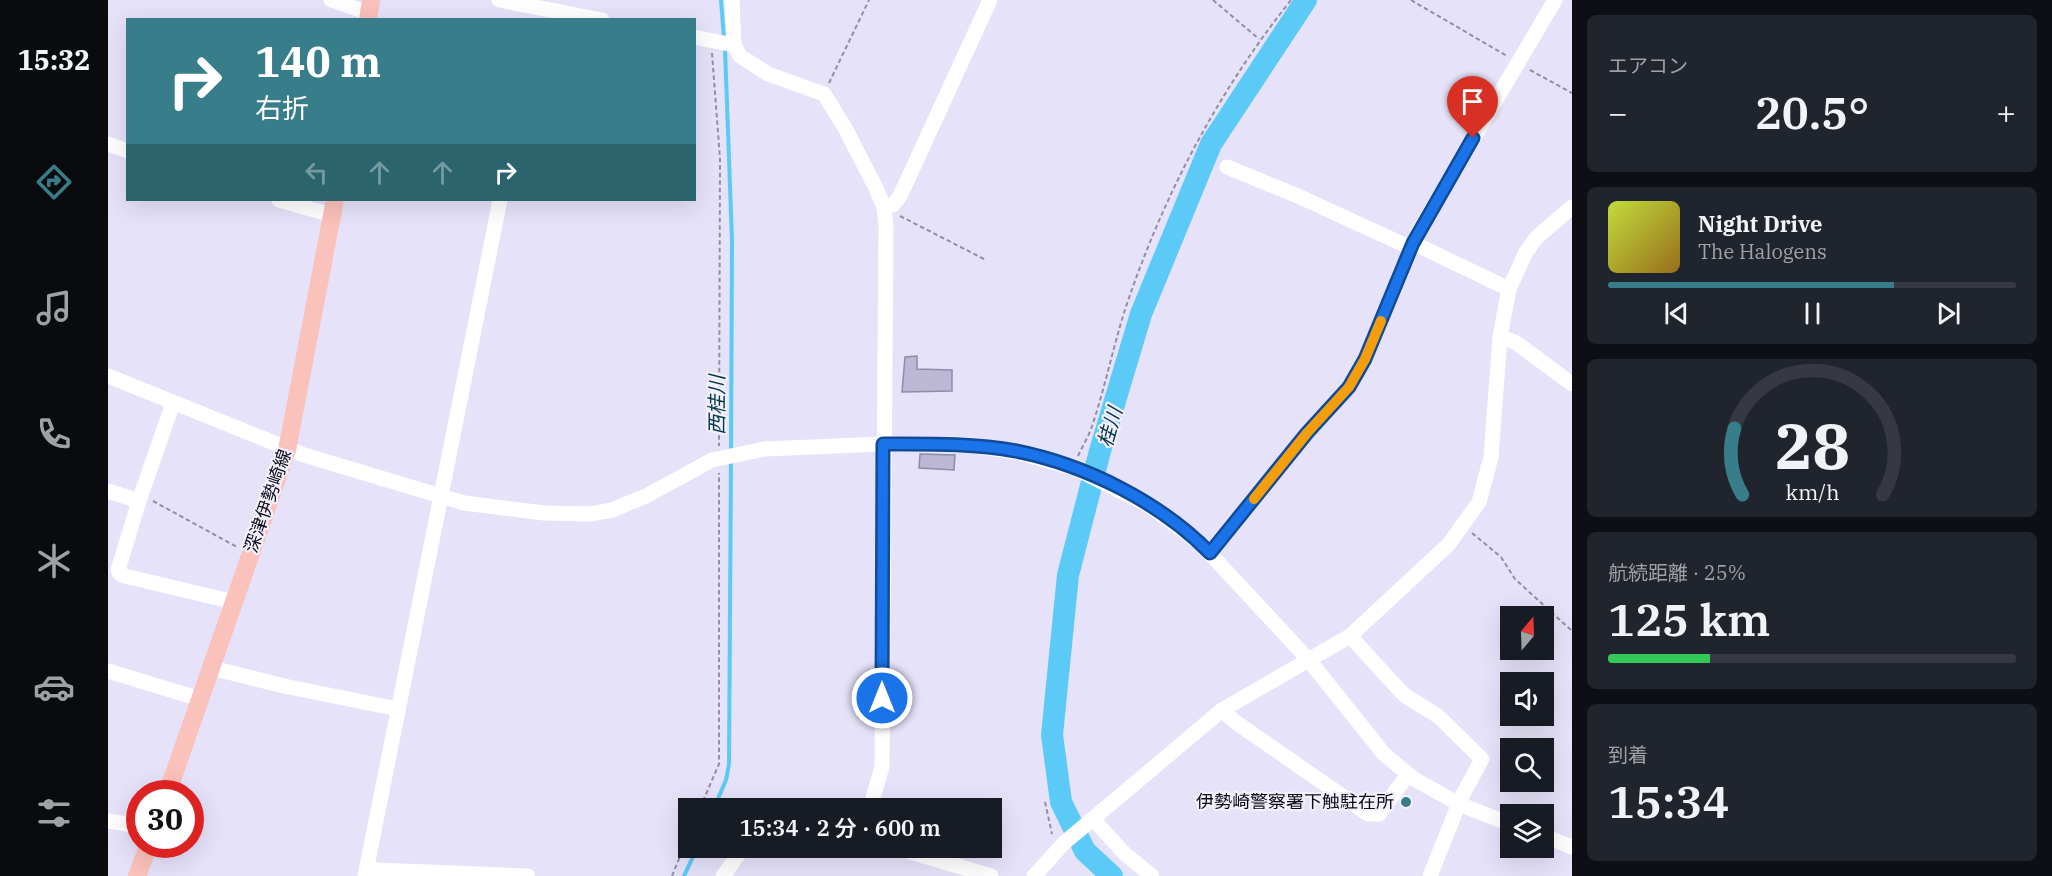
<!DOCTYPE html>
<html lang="ja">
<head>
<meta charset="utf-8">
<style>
	body { margin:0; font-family:"IBM Plex Serif","Noto Sans JP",serif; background:#20242c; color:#f1f3f6; height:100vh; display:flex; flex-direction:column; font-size:22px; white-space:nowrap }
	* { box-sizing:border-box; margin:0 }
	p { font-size:20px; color:#9ea1a6 }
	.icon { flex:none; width:33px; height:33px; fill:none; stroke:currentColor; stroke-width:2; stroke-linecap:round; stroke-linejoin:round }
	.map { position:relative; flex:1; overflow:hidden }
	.panel { display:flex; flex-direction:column; gap:15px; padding:15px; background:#0d0f14; width:480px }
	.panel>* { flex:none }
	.banner { position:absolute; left:18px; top:18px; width:570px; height:183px; border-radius:0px; box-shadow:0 6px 24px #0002; background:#387d8a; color:#fff; overflow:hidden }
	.needle { width:39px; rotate:19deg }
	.tools { position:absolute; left:1392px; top:606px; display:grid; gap:12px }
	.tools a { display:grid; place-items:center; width:54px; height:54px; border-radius:0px; background:#171b24; box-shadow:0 6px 24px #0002; font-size:30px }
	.speed { position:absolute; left:18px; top:780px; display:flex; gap:12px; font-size:30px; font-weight:700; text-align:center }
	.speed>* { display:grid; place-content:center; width:78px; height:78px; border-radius:50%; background:#171b24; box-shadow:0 6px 24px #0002; line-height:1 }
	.speed .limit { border:9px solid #d22; background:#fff; color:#111 }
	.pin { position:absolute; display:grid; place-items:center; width:51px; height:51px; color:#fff; margin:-62px -26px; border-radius:50% 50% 50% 0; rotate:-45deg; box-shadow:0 0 6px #0007 }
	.pin .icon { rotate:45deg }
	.me { position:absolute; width:66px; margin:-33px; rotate:0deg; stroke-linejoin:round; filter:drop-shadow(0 0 4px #0008) }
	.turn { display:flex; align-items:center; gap:21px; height:126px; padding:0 30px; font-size:27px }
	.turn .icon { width:78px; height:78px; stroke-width:2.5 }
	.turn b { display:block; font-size:42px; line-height:51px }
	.lanes { display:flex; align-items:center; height:57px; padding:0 30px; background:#0003; justify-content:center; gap:30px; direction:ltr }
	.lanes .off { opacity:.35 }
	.big { font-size:45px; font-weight:600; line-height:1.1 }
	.panel .widget { flex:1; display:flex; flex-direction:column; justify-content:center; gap:9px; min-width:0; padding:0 21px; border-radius:9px; background:#20242c }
	.panel .dial { align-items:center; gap:0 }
	.dial svg { height:156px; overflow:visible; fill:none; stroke:#363941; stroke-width:7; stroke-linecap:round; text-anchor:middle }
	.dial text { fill:#f1f3f6; stroke:none }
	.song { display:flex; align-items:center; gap:18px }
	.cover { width:72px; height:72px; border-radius:9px; background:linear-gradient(135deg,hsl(70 70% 55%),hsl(40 70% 35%)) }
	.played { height:6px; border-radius:3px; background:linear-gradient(90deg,#387d8a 70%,#363941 70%) }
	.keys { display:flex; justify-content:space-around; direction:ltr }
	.heat { display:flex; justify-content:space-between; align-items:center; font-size:33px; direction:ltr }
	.charge { height:9px; border-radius:4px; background:linear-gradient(90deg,#34c759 25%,#363941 0) }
	.trip { position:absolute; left:570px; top:798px; width:324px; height:60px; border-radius:0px; background:#171b24; box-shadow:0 6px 24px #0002; font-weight:600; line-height:60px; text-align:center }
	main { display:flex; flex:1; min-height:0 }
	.dock { display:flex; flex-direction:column; width:108px; justify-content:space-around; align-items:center; background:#090b0e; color:#9ea1a6 }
	.dock .icon { width:42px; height:42px }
	.dock .selected { color:#387d8a }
	.dock b { font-size:27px; color:#f1f3f6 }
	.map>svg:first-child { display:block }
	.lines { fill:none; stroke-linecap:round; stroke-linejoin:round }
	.stream { stroke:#5ccaf6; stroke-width:4 }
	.river { stroke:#5ccaf6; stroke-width:22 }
	.building { fill:#bcb7d4; stroke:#908ca8; stroke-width:1.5 }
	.path { stroke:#928fa1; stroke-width:2; stroke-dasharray:4.5 3; stroke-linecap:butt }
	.minor { stroke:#fff; stroke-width:15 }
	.major { stroke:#fbc1bb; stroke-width:18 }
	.route-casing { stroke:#114b97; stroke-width:15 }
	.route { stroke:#1a73e8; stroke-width:10 }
	.slow { stroke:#f59e0b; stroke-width:10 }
	.poi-dot { fill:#387d8a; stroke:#f3f1fd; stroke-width:2 }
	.labels { text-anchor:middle; stroke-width:4.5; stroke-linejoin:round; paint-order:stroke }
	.street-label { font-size:18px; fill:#0c0a14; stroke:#f3f1fd }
	.poi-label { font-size:18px; fill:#0c0a14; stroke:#f3f1fd; text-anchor:end }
	.water-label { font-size:20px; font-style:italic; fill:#023648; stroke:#f3f1fd }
</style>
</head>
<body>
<main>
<nav class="dock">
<b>15:32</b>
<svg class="icon selected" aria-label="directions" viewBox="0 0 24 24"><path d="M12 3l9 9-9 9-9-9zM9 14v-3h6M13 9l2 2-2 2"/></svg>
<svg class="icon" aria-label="music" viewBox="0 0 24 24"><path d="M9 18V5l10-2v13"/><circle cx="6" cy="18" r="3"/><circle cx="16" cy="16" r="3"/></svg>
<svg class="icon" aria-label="phone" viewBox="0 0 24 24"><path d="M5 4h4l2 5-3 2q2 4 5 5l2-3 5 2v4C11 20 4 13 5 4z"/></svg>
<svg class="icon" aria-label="climate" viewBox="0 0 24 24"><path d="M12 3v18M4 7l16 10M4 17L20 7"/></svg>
<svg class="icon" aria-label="car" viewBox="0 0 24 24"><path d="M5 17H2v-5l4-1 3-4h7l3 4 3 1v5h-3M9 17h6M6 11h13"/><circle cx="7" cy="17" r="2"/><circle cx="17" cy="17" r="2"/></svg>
<svg class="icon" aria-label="filters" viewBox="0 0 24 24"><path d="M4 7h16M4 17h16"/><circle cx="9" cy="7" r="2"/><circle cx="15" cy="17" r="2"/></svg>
</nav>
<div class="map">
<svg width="1464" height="876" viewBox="0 0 1464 876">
	<rect width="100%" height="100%" fill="#e6e2fa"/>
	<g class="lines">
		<g class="stream">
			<polyline points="613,0 616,38"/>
			<polyline points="617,49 624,241 623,452"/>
			<polyline points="606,808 618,780 621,764 623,459"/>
			<polyline points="576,876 589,848"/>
		</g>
		<polyline class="river" points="1004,876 977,851 953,802 944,735 960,575 992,451 1033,314 1103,144 1198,0"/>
	</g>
	<g class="building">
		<polygon points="809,356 809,369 844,370 844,391 794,392 797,357"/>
		<polygon points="812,454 847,455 846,470 811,468"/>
	</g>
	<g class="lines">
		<g class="path">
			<polyline points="1105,0 1151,39"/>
			<polyline points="1303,0 1399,56"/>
			<polyline points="604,53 612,159 611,446"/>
			<polyline points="1422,70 1464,93"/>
			<polyline points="721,83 761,0"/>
			<polyline points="792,216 878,260"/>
			<path d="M 970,456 C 975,445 982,434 985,423 C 999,381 1007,337 1022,295 C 1059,189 1112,89 1183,0"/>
			<polyline points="45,501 129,547"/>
			<polyline points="1364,533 1393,557 1407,579 1464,631"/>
			<polyline points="937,802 944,834"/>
			<polyline points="592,808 611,764 611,473"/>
			<polyline points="564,876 580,837"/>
		</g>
		<g class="minor">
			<polyline points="223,0 261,13"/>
			<polyline points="391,0 494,20"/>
			<polyline points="624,0 626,45"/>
			<polyline points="586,37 626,45 632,56 660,74 716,94 737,128 768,188 776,207 778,226 774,767 762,808"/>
			<polyline points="0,144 20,151"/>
			<polyline points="1119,167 1190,196 1303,248"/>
			<polyline points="171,200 224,215"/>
			<polyline points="776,207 785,205 792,196 882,0"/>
			<polyline points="1305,243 1401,289"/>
			<polyline points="1392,337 1407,342 1464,384"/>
			<polyline points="0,376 196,455 356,503 436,513 482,514 504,510 538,496 604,460 656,449 775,444 860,445 908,452 966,468 1038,504 1092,543 1200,659 1276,754 1306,779 1351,804 1402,824"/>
			<polyline points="65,403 31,501 10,570 12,574 17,576 126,602"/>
			<polyline points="0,491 31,501"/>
			<polyline points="1102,553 1199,433 1241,387 1257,359 1309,234 1447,0"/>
			<polyline points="1242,636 1296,695 1330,716 1374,759 1354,796 1322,876"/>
			<polyline points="104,668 176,686 290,709"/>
			<polyline points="0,671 92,699"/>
			<polyline points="1114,710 1126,721 1260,814 1271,814 1300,774"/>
			<polyline points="985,819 1017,854 1044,876"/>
			<polyline points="0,821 32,826"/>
			<polyline points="1436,836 1464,847"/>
			<polyline points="789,848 883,876"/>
			<polyline points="259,866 269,870 420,876"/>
			<polyline points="257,876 392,200"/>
			<polyline points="615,876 635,848"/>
			<polyline points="926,876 956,843 1114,710 1242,636 1341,544 1371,502 1383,457 1392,337 1401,289 1418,252 1428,238 1464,207"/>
		</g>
		<g class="major">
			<polyline points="260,20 263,0"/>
			<polyline points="59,794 179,450 227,200"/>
			<polyline points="29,876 41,844"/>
		</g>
	</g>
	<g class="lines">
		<defs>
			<path id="route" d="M 774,698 L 775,444 C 820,444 864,443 908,451 C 978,465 1052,502 1102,553 L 1199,433 L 1241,387 L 1257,359 L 1305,243 L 1365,138"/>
		</defs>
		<use href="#route" class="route-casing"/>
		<use href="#route" class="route"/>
		<polyline class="slow" points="1146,499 1199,433 1241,387 1257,359 1273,321"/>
	</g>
	<circle class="poi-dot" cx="1298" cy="802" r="6"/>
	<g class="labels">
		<g class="street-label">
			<text transform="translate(160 501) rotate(-71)" y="6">深津伊勢崎線</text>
		</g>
		<g class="poi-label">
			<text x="1286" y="808">伊勢崎警察署下触駐在所</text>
		</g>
		<g class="water-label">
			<text transform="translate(609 405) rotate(-90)" y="7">西桂川</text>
			<text transform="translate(1002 427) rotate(-74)" y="7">桂川</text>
		</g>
	</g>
</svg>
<div class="tools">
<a><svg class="needle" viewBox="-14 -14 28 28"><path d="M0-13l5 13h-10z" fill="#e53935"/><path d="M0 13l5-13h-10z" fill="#9ea1a6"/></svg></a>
<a><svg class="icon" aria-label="sound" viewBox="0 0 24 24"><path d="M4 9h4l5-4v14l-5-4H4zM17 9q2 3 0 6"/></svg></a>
<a><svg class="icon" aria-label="search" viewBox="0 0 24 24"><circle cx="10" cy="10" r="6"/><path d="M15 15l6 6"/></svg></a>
<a><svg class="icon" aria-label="layers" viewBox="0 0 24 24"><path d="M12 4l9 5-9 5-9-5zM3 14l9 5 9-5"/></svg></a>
</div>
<div class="speed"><div class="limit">30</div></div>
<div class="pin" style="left:1365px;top:138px;background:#d93025"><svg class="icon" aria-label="arrive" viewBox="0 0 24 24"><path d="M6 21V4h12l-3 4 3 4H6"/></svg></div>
<svg class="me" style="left:774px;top:698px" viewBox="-20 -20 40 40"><circle r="17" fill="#1a73e8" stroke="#fff" stroke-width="3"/><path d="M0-11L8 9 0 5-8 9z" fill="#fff"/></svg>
<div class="trip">15:34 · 2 分 · 600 m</div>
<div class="banner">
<div class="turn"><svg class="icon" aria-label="right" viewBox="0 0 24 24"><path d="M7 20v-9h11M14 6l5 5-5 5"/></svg><div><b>140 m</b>右折</div></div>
<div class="lanes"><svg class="icon off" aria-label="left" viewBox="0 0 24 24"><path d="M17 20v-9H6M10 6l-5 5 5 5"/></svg><svg class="icon off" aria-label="ahead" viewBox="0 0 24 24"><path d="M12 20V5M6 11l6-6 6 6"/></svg><svg class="icon off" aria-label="ahead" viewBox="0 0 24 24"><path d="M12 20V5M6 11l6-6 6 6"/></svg><svg class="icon" aria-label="right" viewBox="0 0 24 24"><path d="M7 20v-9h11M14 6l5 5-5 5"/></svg></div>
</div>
</div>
<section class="panel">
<div class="widget"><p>エアコン</p>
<div class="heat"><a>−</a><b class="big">20.5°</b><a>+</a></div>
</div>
<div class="widget">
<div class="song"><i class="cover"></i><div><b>Night Drive</b><p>The Halogens</p></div></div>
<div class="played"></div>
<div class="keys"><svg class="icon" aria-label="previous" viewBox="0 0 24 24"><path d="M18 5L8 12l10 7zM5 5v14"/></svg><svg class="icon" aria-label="pause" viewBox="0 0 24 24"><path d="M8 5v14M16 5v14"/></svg><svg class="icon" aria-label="next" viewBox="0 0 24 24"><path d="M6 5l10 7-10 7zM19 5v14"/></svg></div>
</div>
<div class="widget dial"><svg viewBox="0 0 100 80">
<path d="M14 69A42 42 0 1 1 86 69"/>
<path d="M14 69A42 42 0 0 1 10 35" stroke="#387d8a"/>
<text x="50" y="56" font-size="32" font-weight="700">28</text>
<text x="50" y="72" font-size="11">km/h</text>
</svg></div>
<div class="widget"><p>航続距離 · 25%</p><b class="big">125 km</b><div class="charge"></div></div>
<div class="widget"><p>到着</p><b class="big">15:34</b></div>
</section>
</main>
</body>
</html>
